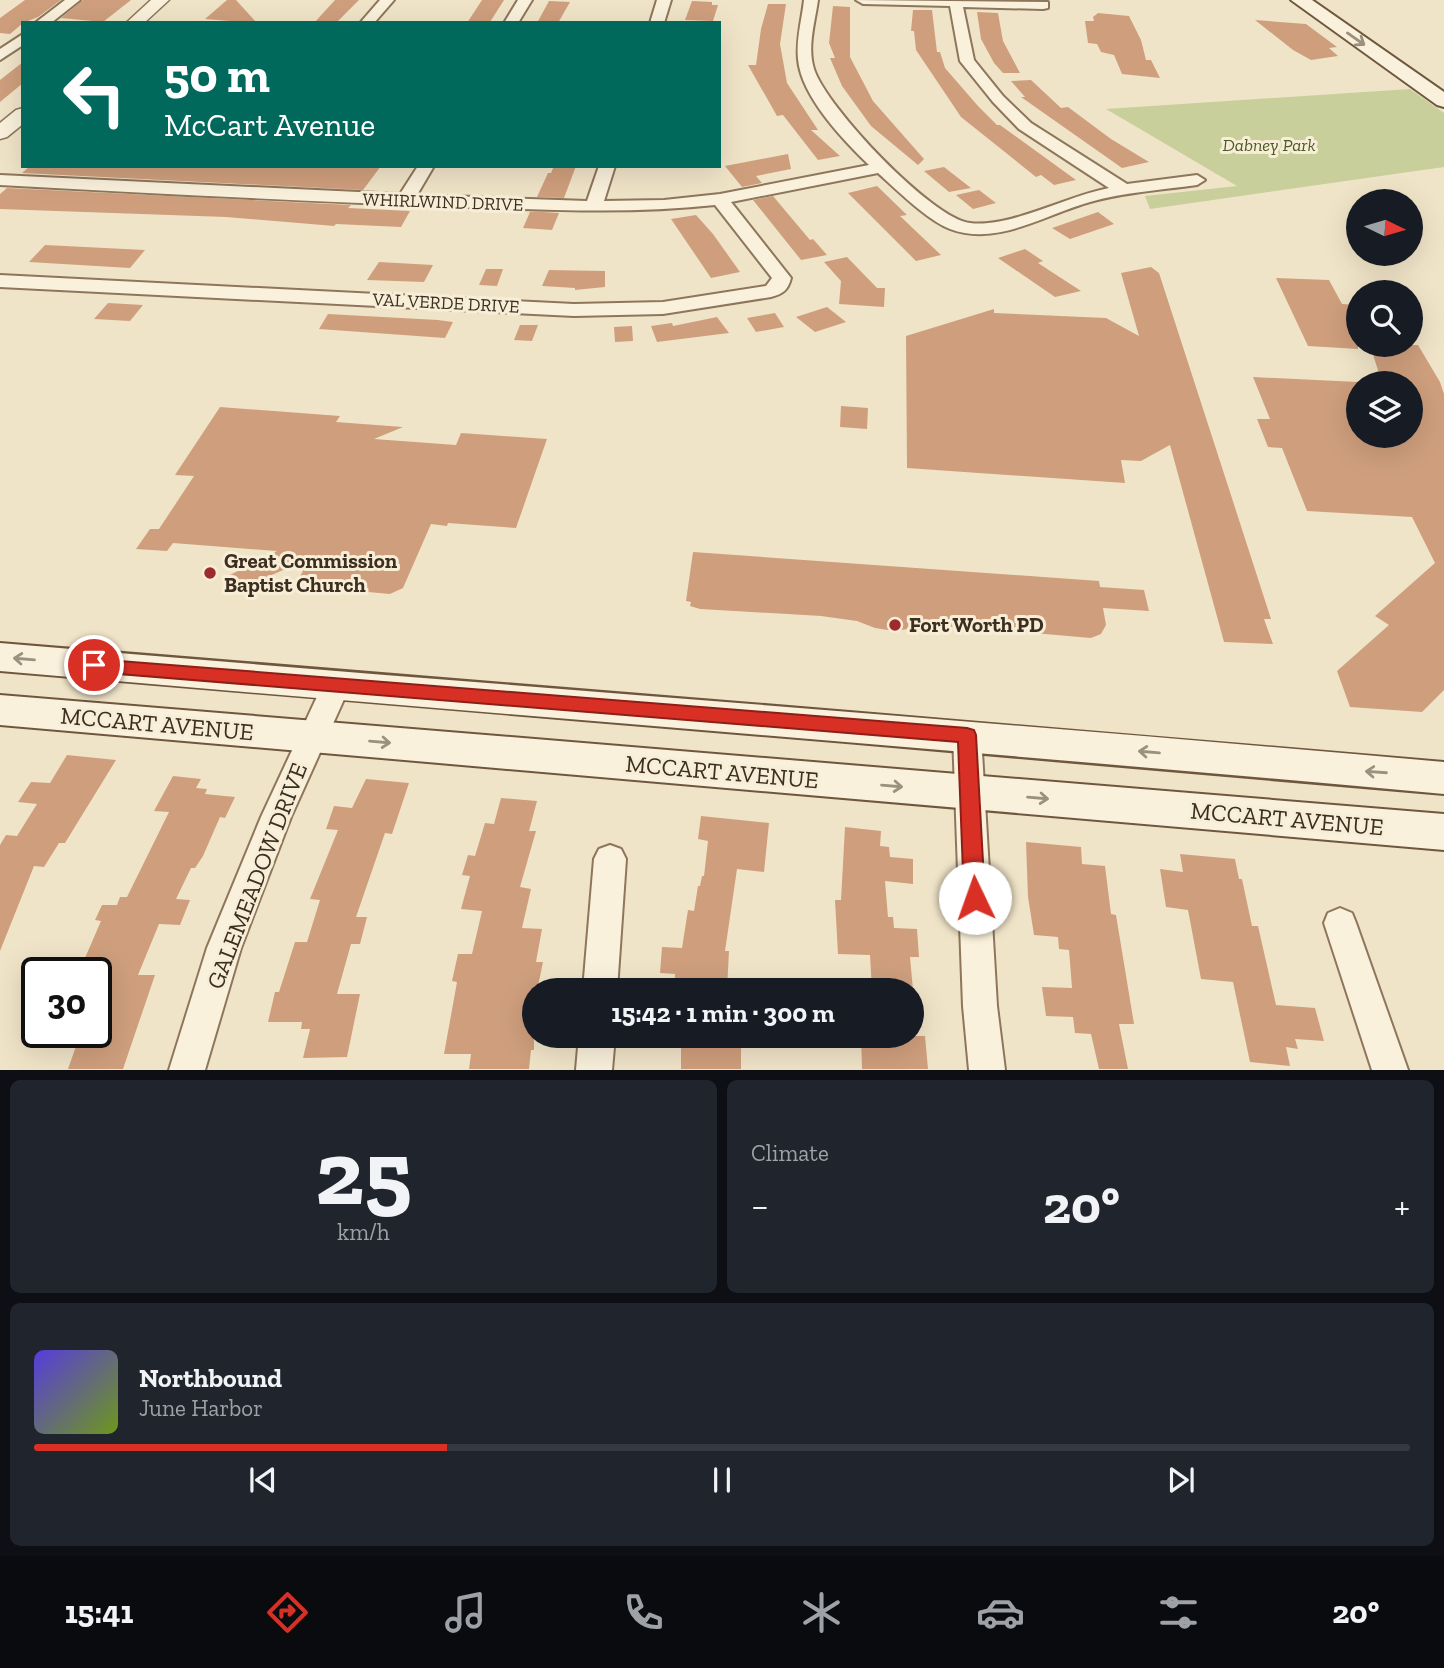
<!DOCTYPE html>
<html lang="en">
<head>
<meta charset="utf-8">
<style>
	body { margin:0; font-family:"Zilla Slab",serif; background:#20242c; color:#f1f3f6; height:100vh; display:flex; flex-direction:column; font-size:26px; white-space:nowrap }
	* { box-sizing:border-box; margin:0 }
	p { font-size:23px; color:#9ea1a6 }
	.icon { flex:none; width:38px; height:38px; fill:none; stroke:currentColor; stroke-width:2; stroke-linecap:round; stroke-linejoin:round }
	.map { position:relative; height:1070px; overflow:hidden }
	.panel { display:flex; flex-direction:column; gap:10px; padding:10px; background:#0d0f14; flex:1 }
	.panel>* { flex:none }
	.top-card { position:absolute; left:21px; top:21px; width:700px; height:147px; border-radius:0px; box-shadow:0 7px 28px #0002; background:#00695c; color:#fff; overflow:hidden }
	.needle { width:46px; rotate:95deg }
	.tools { position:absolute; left:1346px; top:189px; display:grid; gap:14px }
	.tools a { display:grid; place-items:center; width:77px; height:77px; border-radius:50%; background:#171b24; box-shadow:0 7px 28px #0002; font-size:35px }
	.speed { position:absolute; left:21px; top:957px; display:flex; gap:14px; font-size:35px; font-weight:700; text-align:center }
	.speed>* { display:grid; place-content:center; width:91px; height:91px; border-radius:50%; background:#171b24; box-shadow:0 7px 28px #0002; line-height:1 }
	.speed .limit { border:4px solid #111; border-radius:10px; background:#fff; color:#111 }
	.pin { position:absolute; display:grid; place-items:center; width:60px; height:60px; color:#fff; margin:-30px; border:4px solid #fff; border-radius:50%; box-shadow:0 2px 7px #0007 }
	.me { position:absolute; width:77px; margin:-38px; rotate:357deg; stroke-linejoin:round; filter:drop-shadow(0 0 5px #0008) }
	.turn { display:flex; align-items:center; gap:24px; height:147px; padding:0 28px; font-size:32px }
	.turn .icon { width:91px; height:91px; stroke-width:2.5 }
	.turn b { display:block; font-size:49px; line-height:60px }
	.big { font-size:52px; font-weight:700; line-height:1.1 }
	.panel .card { flex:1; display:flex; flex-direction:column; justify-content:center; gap:10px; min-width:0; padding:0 24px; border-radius:10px; background:#20242c }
	.panel .dial { align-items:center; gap:0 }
	.dial b { font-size:91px; line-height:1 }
	.song { display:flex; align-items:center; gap:21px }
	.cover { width:84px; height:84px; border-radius:10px; background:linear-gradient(135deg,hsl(250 70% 55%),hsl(80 70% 35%)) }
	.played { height:7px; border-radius:4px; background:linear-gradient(90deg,#d93025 30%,#363941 30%) }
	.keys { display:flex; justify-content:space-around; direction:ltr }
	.heat { display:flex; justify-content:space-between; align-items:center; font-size:38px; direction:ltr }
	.panel .tiles { flex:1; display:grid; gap:10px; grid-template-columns:1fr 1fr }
	.card:last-child { grid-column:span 2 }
	.trip { position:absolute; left:522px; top:978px; width:402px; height:70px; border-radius:35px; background:#171b24; box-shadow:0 7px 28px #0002; font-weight:700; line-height:70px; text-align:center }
	.tabs { display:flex; height:112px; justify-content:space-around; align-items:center; background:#090b0e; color:#9ea1a6 }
	.tabs .icon { width:49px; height:49px }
	.tabs .on { color:#d93025 }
	.tabs b { font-size:32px; color:#f1f3f6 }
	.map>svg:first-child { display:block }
	.green { fill:#c9cf9b }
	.building { fill:#cf9f7d }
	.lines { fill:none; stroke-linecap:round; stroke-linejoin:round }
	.minor-casing { stroke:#8d765c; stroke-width:4 }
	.tertiary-casing { stroke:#8d765c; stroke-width:3 }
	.secondary-casing { stroke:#6f573f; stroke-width:4 }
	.minor { fill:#faf1dc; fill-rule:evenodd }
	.tertiary { fill:#faf1dc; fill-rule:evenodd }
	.secondary { fill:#faf1dc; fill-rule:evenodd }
	.oneway { stroke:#9c907e }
	.route { fill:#d93025; stroke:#8d1f18; stroke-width:2 }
	.poi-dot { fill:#9e2a2b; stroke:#f7eed8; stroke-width:2.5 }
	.labels { text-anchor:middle; stroke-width:6; stroke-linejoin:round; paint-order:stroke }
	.far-park-label { font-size:18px; font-style:italic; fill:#4d5a26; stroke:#f7eed8 }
	.far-street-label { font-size:18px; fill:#3d2e20; stroke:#f7eed8 }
	.poi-label { font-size:21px; font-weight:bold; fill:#3d2e20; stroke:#f7eed8; text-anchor:start }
	.near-street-label { font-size:24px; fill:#3d2e20; stroke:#f7eed8 }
</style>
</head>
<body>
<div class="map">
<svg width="1444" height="1070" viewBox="0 0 1444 1070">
	<rect width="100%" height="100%" fill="#f0e4c8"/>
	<polygon class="green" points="1410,89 1444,113 1444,167 1150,209 1145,196 1237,186 1106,109"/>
	<g class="building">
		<polygon points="25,0 61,0 38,17 23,23 10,34 0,33 0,18"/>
		<polygon points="83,0 131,0 103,22 61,18"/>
		<polygon points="227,0 236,0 257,23 205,19"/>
		<polygon points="335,0 359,0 336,23 314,23"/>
		<polygon points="482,0 504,0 490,22 467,23"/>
		<polygon points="549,1 570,2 558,23 537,23"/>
		<polygon points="692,1 712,2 712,5 718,5 713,21 685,20"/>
		<polygon points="768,4 786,4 780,44 787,83 818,130 811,130 840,156 818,160 783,115 777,116 748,65 756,65 761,29"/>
		<polygon points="833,6 850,7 850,57 873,101 924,159 918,165 871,126 842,86 830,58 835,58 829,43"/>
		<polygon points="913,10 932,10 937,52 940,52 945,68 978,106 997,125 1000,125 1076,180 1054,185 1041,175 1036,177 961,117 916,50 914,31 911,31"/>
		<polygon points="977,12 998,13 1003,41 1020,73 1003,73 994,63 981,39"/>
		<polygon points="1098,13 1129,16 1141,40 1146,60 1151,60 1160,78 1122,74 1114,55 1101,52 1097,44 1088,43 1085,21 1094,21 1093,17"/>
		<polygon points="1255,20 1306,24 1337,47 1329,48 1338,56 1311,60 1293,50"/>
		<polygon points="23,62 23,83 0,102 0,80"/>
		<polygon points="1031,80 1061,108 1068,107 1111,139 1149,162 1122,168 1021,97 1025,97 1011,81"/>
		<polygon points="788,154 791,169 756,176 762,183 742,187 725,166"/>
		<polygon points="30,166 381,166 363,190 22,173"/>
		<polygon points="554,166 576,166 564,198 537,197 548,173 551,173"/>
		<polygon points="944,167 971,188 949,192 924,171"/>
		<polygon points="877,186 907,215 900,216 941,255 916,261 848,193"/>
		<polygon points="7,188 351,205 348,208 410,211 401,227 336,224 334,226 226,217 0,209 0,194"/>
		<polygon points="979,190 996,203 973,209 956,195"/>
		<polygon points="773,196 810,240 813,239 827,255 801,260 753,200"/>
		<polygon points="530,212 543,212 559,213 552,230 523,228"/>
		<polygon points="1098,212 1114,224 1070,239 1052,228"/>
		<polygon points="696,215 713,234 740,272 711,278 671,219"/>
		<polygon points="45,245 145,250 130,268 29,262"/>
		<polygon points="1025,249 1043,261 1038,263 1081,291 1055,297 998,258"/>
		<polygon points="847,257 877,288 885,288 884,307 839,304 841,281 824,262"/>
		<polygon points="379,262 433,265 424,282 367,280"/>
		<polygon points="1151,267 1159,273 1229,489 1271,619 1264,619 1273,644 1224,642 1170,445 1141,461 1121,460 1125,483 907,468 906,336 994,309 994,313 1106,318 1139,336 1121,273"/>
		<polygon points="486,269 503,269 497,286 479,285"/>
		<polygon points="549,270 605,271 605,287 575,290 575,288 542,286"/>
		<polygon points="1276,278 1329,280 1342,304 1358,305 1358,349 1308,346"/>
		<polygon points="108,303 143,305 130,321 94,319"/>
		<polygon points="827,307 846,322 815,332 796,317"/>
		<polygon points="775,313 784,327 756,332 747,318"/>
		<polygon points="328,314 438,320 453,322 445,338 319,329"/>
		<polygon points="717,317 729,333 657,342 651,326 672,323 673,326"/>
		<polygon points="520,325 538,325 532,341 514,340"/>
		<polygon points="632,326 633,341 615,342 614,327"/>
		<polygon points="1370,345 1418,345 1440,382 1444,394 1444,690 1422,712 1350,707 1337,671 1389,625 1375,616 1435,563 1412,517 1307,511 1282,448 1268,447 1257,419 1270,419 1253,377 1358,382 1358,436 1410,436 1410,383 1382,383"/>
		<polygon points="841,406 868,408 867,429 840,427"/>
		<polygon points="220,407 340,416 336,422 403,427 374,439 456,445 461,433 547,439 516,528 448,523 447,526 431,524 403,588 390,594 357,591 360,585 298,580 310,558 238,590 228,576 277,551 173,543 167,551 136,549 150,529 159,529 194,476 175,475"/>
		<polygon points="693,552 1099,581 1100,587 1144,590 1149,611 1103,608 1106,625 1101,634 1091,638 963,627 928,626 894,631 875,628 857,621 821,616 700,609 690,606 691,602 686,601"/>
		<polygon points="67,755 116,760 65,843 59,843 44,867 34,866 0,951 0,845 6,835 17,836 37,804 18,802 31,782 50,783"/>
		<polygon points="173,776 201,779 196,788 207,789 205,794 235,797 225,818 220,817 203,856 195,868 191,868 176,899 190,900 180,925 159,924 138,975 155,975 123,1069 68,1069 81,1032 96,1032 96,988 106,959 85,958 101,921 95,920 102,905 117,905 120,897 127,897 169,812 154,811"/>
		<polygon points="366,779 409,783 392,834 385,833 356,917 367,917 360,944 351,944 337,994 360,994 347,1057 303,1058 310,1029 301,1029 302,1022 268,1022 275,992 279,992 295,942 307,942 320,900 310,899 338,830 326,829 334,806 352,808"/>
		<polygon points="501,798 537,801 529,831 536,831 520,887 531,889 522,928 542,929 536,962 543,962 538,986 534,986 534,1050 531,1050 529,1069 469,1069 471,1054 444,1054 457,982 452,981 458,954 472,954 482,911 461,909 470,876 462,875 468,855 475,856 485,823 494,824"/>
		<polygon points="701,816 769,823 764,872 737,869 725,951 729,951 727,990 674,990 675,974 660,973 662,947 682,948 688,910 694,911 698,886 700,886 702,876 704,876 708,841 698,839"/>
		<polygon points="845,827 881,831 880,846 889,847 890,857 913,859 913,884 885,881 888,917 893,917 894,928 917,929 919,957 910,957 913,990 872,990 870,955 838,954 835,900 841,900"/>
		<polygon points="1026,842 1081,847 1082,864 1105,866 1111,914 1116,915 1134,1024 1119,1024 1128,1069 1099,1069 1091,1034 1075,1033 1073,1017 1046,1016 1042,987 1072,988 1069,950 1059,949 1058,937 1034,935 1028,897"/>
		<polygon points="1180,854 1235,859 1239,879 1242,879 1252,926 1258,926 1276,1005 1315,1008 1324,1041 1295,1039 1298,1049 1286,1047 1290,1066 1250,1062 1233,982 1201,979 1188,910 1166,907 1160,869 1183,872"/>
		<rect x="681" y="1036" width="60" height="33"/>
		<polygon points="861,1036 925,1036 928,1069 862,1069"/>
	</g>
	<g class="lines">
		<defs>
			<g id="minor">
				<polygon points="65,0 80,0 51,23 35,23"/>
				<polygon points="380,0 394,0 374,23 360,23"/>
				<polygon points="518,0 532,0 518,23 504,23"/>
				<polygon points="657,0 671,0 664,23 650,23"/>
				<path d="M 804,0 L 818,0 C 815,22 807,47 814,69 C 826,107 932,219 970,223 C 1010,228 1067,196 1109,188 L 1019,129 L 993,102 L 960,61 L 950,6 L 863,4 L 856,0 L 1048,2 L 1048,8 L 1043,9 L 963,7 L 974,60 L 1003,96 L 1031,123 L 1127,184 L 1197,175 L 1205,180 L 1197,185 C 1162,190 1125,192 1090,202 C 1046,214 997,247 950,229 C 927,220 897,190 878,173 L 731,202 L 791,278 C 788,290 783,294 771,297 L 663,314 L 574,316 L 0,287 L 0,275 L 574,304 L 663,302 L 766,286 L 772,278 L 715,205 C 624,215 532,209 440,206 C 294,201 147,193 0,185 L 0,175 L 400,194 L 418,166 L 434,166 L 417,195 L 587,201 L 599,166 L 615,166 L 604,201 L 664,200 L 720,194 L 869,165 C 843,140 801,96 798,59 C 796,39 802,19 804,0 Z"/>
				<polygon points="23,34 23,45 0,60 0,49"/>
				<polygon points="336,675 346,679 350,686 291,817 241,948 205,1070 169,1070 207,948 261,817 322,686 326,679"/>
				<polygon points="967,724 977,727 981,735 997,1006 1005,1070 969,1070 963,1006 953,735 957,727"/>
				<polygon points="610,845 621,849 626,859 617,990 583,990 594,859 599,849"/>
				<polygon points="1340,908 1352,913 1356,923 1408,1070 1372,1070 1324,923 1328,913"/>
				<polygon points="579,1036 615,1036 612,1070 576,1070"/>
			</g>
			<g id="tertiary">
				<polygon points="151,0 169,0 144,23 126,23"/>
				<polygon points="23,108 23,124 7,137 0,139 0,123 16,110"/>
			</g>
			<g id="secondary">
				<polygon points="1291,0 1312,0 1444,92 1444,107 1437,105"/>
				<path d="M 0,643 C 481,684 963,719 1444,762 L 1444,794 C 963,750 481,713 0,671 Z"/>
				<polygon points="0,695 1444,814 1444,850 0,725"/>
			</g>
		</defs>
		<use href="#minor" class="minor-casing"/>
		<use href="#tertiary" class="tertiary-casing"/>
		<use href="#secondary" class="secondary-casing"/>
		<use href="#minor" class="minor"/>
		<use href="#tertiary" class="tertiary"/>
		<use href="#secondary" class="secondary"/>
	</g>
	<defs><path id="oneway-shaft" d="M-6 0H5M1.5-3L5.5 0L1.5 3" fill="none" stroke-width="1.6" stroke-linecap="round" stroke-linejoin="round" transform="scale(1.75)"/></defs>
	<g class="oneway">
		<use href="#oneway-shaft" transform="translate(1356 39) rotate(35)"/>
		<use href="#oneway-shaft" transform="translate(24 659) rotate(-175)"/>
		<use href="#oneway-shaft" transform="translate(380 742) rotate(5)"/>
		<use href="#oneway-shaft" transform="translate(1149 752) rotate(-175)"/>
		<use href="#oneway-shaft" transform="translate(1376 772) rotate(-176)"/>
		<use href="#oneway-shaft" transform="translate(892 786) rotate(5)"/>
		<use href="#oneway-shaft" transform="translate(1038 798) rotate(5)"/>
	</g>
	<polygon class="route" points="94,659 967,728 974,730 976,735 985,898 982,905 975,908 968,905 964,898 958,742 94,672 88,670 85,665 88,661"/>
	<g class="poi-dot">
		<circle cx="210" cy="573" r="7"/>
		<circle cx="895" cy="625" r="7"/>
	</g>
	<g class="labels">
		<g class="far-park-label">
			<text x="1269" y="151">Dabney Park</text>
		</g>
		<g class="far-street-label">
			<text transform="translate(443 202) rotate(2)" y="6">WHIRLWIND DRIVE</text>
			<text transform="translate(446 303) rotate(3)" y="6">VAL VERDE DRIVE</text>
		</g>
		<g class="poi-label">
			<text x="224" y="568">Great Commission<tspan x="224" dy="24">Baptist Church</tspan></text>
			<text x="909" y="632">Fort Worth PD</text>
		</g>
		<g class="near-street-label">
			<text transform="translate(157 724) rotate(5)" y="8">MCCART AVENUE</text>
			<text transform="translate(722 772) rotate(5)" y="8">MCCART AVENUE</text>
			<text transform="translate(1287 819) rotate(5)" y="8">MCCART AVENUE</text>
			<text transform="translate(257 876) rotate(-69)" y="8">GALEMEADOW DRIVE</text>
		</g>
	</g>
</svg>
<div class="tools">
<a><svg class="needle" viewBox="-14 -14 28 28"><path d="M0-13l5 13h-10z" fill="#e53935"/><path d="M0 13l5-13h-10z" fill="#9ea1a6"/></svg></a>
<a><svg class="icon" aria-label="search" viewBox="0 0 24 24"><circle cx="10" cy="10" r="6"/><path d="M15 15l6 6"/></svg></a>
<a><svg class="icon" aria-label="layers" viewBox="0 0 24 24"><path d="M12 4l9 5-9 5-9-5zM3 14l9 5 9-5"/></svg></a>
</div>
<div class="speed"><div class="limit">30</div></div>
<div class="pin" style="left:94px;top:665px;background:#d93025"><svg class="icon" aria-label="arrive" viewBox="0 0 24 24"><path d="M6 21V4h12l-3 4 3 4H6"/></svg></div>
<svg class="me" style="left:975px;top:898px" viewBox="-20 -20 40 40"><circle r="19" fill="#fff"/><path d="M0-13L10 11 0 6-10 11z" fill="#d93025"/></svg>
<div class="trip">15:42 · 1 min · 300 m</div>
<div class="top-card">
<div class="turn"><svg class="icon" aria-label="left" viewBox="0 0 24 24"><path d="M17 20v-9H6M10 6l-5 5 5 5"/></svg><div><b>50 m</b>McCart Avenue</div></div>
</div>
</div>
<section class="panel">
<div class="tiles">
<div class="card dial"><b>25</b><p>km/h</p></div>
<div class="card"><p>Climate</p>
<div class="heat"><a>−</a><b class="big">20°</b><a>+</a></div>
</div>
<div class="card">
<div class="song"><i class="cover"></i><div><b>Northbound</b><p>June Harbor</p></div></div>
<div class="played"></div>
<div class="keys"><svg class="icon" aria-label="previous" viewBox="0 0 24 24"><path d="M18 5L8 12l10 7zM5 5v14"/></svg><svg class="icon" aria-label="pause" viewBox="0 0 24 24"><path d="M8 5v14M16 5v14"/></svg><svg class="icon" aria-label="next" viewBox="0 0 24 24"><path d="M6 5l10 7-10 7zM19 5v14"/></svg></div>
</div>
</div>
</section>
<nav class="tabs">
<b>15:41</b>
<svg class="icon on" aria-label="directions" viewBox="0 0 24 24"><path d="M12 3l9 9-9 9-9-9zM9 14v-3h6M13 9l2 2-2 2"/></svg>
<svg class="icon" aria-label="music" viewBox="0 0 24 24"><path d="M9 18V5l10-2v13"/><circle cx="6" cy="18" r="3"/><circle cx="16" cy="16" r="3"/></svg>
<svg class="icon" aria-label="phone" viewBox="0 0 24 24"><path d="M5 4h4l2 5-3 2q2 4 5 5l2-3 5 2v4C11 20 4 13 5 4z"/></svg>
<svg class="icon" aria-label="climate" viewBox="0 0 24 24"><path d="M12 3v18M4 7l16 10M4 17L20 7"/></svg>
<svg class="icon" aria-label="car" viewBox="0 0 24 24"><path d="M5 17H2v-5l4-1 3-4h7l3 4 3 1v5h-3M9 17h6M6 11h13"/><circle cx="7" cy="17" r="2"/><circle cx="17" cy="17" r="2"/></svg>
<svg class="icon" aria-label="filters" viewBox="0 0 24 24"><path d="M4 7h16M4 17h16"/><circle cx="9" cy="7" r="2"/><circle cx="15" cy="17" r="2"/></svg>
<b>20°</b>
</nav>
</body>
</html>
